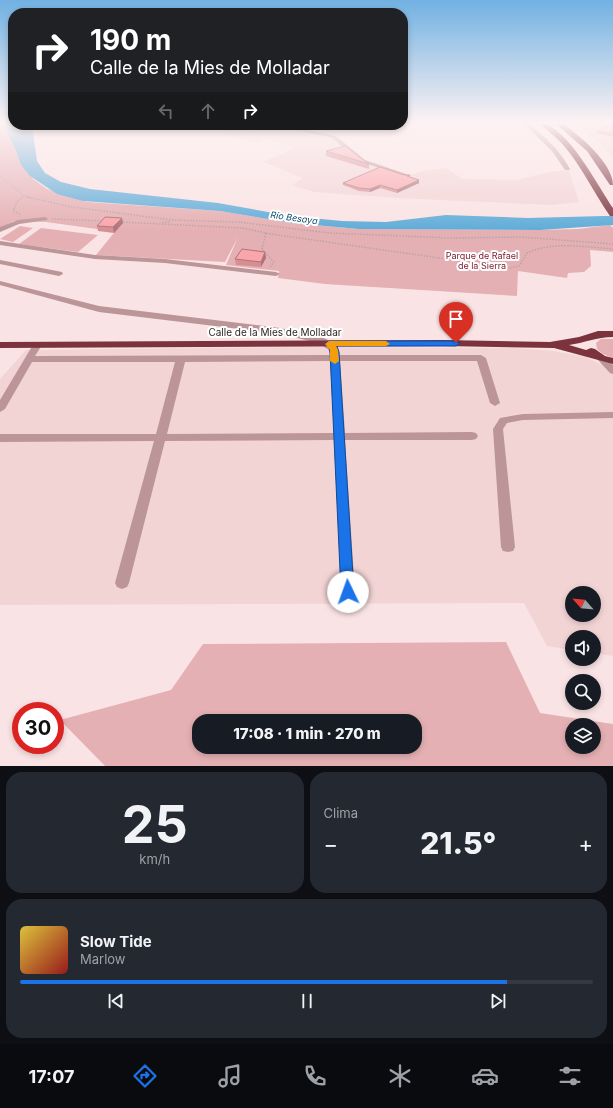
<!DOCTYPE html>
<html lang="es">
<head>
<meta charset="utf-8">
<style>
	body { margin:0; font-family:Inter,sans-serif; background:#242831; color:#f1f3f6; height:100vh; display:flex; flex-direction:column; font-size:15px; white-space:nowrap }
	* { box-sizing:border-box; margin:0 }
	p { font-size:13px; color:#9ea1a6 }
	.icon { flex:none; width:22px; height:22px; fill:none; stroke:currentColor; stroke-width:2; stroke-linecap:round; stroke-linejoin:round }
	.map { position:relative; height:766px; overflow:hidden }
	.sheet { display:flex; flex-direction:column; gap:6px; padding:6px; background:#0d0f14; flex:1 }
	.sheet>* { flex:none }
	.guide { position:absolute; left:8px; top:8px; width:400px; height:122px; border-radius:16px; box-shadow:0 2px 6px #0003; background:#202124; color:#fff; overflow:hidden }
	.needle { width:26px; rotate:297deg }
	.tools { position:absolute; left:565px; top:586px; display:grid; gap:8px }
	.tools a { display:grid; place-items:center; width:36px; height:36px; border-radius:50%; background:#171b24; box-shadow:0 2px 6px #0003; font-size:20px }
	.speed { position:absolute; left:12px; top:702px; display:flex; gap:8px; font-size:20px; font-weight:700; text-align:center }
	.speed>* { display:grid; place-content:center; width:52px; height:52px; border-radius:50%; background:#171b24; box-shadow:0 2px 6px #0003; line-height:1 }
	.speed .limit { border:6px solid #d22; background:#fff; color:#111 }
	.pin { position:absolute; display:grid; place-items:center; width:34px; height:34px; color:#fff; margin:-41px -17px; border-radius:50% 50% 50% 0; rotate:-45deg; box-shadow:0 0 4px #0007 }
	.pin .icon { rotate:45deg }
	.me { position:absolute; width:44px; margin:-22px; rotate:357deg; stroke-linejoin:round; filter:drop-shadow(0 0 3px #0008) }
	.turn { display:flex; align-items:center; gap:14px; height:84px; padding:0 16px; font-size:18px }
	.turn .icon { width:52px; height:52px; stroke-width:2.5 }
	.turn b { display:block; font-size:28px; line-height:34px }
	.lanes { display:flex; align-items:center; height:38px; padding:0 16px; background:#0003; justify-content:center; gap:20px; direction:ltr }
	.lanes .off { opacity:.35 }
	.big { font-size:30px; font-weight:800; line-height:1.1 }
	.sheet .tile { flex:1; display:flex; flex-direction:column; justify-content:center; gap:6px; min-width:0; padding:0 14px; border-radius:16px; background:#242831 }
	.sheet .dial { align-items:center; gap:0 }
	.dial b { font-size:52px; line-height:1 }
	.song { display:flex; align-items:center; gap:12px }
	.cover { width:48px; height:48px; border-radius:6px; background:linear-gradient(135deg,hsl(50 70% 55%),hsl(0 70% 35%)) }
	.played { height:4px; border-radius:2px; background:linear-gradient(90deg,#1a73e8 85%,#363941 85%) }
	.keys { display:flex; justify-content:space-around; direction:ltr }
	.heat { display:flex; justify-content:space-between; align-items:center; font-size:22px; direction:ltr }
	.sheet .tiles { flex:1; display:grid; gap:6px; grid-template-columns:1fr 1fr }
	.tile:last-child { grid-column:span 2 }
	.trip { position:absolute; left:192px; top:714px; width:230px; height:40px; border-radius:16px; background:#171b24; box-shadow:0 2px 6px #0003; font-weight:800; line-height:40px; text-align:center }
	.tab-bar { display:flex; height:64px; justify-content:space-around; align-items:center; background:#090b0e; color:#9ea1a6 }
	.tab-bar .icon { width:28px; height:28px }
	.tab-bar .on { color:#1a73e8 }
	.tab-bar b { font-size:18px; color:#f1f3f6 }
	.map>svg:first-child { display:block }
	.built { fill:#f3d4d5; fill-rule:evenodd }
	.green { fill:#e5b0b3; fill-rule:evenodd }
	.water { fill:#5facd8 }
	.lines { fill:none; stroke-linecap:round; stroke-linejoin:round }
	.path-far1 { stroke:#b7a5a6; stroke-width:1; stroke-dasharray:1 1; stroke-linecap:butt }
	.path { stroke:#b7a5a6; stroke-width:1.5; stroke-dasharray:1.5 1.5; stroke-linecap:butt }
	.street { fill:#bb9597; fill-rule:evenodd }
	.highway { fill:#7b343d; fill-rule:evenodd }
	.wall { fill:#d68e93 }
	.shaded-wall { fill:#ae7478 }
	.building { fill:#f9a5ab; stroke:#ae7478 }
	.route { fill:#1a73e8; stroke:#114b97 }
	.slow { fill:#f59e0b }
	.labels { text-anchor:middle; stroke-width:4; stroke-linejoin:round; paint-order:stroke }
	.far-water-label { font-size:9px; font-style:italic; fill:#0c4b69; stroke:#fff }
	.far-park-label { font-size:9px; fill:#7a192d; stroke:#fff }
	.street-label { font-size:10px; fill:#2e2526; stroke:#fff }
</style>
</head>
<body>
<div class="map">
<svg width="613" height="766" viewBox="0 0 613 766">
	<rect width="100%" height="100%" fill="#fae3e4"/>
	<g class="built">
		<polygon points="571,123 613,123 612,124 613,125 613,158 596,140"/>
		<polygon points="239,125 267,125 317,134 333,140 362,163 407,176 423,171 446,168 462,179 517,180 550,172 569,170 579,202 551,205 398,198 314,192 292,185 303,178 263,162 289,151 288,151 295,147 265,140 257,143 224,134 222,129"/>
		<path d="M 315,347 L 514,348 L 553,351 L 586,357 L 600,364 L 613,365 L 613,656 L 594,653 L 594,637 L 572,637 L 572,650 L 547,646 L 524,603 L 0,605 L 0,379 L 26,350 ZM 572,593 L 594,593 L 594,615 L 572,615 Z"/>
	</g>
	<g class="green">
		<polygon points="0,123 2,123 16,151 21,165 33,179 47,189 87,202 220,211 292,223 359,229 540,230 578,229 610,225 613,228 613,252 590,250 591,266 584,272 568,273 567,278 518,271 517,296 325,284 278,278 279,271 226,265 238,237 225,262 96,255 122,223 97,229 46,222 14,221 0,228"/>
		<polygon points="20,226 33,228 13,242 0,239"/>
		<polygon points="41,228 98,235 78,252 19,244"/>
		<polygon points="601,339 613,339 613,358 603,354 597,349 596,343"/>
		<path d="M 506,642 L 540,713 L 613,724 L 613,766 L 105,766 L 60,720 L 171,690 L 203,644 ZM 199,721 L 415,721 L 415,747 L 199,747 ZM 572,725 L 594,725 L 594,747 L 572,747 Z"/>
	</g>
	<polygon class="water" points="2,123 32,125 37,161 45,173 61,182 90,189 218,203 290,216 342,221 386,222 446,215 528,218 604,216 613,216 613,225 540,230 359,229 292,223 220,211 83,201 57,194 30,176 21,165 16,151"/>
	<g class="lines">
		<polyline class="path-far1" points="0,176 24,196 31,198"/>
		<g class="path">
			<polyline points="27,197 72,207 172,220 238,222 330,233 450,238 521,237 613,244"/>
			<polyline points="20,214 13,211 17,202 23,197"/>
			<polyline points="52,219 104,221"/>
			<path d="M 120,222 L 242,228 L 271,234 L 510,268 L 519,266 L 527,253 C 552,241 586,247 613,249"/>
			<polyline points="162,223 171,221"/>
			<polyline points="266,233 262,249 274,262 270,267"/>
		</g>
		<g class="street">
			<path d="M 523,123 L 528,123 C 545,137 560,150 570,169 L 569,170 L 565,170 L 552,151 Z"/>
			<polygon points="273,125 284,125 332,135 337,137 365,160 409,175 404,176 361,162 333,139 329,137"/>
			<polygon points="45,217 48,219 47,220 19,224 0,232 0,227 18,220"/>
			<polygon points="0,241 95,255 165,259 276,272 280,274 276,276 165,263 95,259 0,245"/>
			<polygon points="0,260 62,272 63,274 59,276 0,264"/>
			<path d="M 0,281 L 99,306 L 280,328 C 298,333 335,332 339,355 L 481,355 L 486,358 L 500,403 L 495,406 L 490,403 L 477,361 L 340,361 L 345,433 L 472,432 L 476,433 L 478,436 L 476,439 L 472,440 L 345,440 L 355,592 L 353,596 L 348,598 L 343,596 L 341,592 L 334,440 L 165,441 L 129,583 L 127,587 L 122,589 L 117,587 L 115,583 L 154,441 L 0,442 L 0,434 L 156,434 L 175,362 L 32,362 L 5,409 L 0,412 L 0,400 L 34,343 L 37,342 L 42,345 L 35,356 L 330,355 L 329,350 L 318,343 L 280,334 L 99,312 L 0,285 ZM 330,361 L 334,433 L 167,434 L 185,362 Z"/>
			<polygon points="601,355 604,356 613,365 613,374 610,373 596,358"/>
			<polygon points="613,412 613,418 523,420 507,423 503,429 515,547 513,551 508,552 503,551 501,547 493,429 500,418 523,414"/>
		</g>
		<g class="highway">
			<path d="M 539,123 C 566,123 599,188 613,208 L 613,216 L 610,216 C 594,193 582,167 564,146 C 557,137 547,131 539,123 Z"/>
			<path d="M 555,123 L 562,123 C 579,135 613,163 613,185 L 610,185 L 587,151 Z"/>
			<path d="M 598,331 L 613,331 L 613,337 C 597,337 584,343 569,345 L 586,350 L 591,348 L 595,349 L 605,356 L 613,358 L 613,364 L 554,348 L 443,346 L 0,348 L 0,342 L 443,340 L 550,342 L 579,337 Z"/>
		</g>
	</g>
	<g class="wall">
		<polygon points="613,126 613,137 596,133 597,131"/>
		<polygon points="326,151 369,164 369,169 326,156"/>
		<polygon points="410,177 419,183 397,193 380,188 370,192 359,191 343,185 343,183"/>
		<polygon points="122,218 123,223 114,233 98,231 97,226"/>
		<polygon points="265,252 266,258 261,267 236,265 235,259"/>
	</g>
	<g class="shaded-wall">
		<polygon points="419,180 419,183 397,193 397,190"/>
		<polygon points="380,185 380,188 370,192 370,189"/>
		<polygon points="122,218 123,223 114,233 113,227"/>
		<polygon points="265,252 266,258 261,267 261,262"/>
	</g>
	<g class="building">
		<polygon points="610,125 613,126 613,134 597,131"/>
		<polygon points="345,146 369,164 326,151"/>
		<polygon points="380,167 404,175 410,175 407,176 419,180 397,190 380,185 370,189 359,188 343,183"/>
		<polygon points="105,217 122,218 113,227 97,226"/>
		<polygon points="242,249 265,252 261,262 235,259"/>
	</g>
	<linearGradient id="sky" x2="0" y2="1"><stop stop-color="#71b1e2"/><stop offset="0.53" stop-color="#fdf2f3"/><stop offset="1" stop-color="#fdf2f3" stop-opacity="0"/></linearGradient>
	<rect width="613" height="231" fill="url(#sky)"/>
	<polygon class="route" points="329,341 456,341 460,343 456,346 337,346 339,352 354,592 352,596 348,597 343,596 341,592 330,352 329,348 325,344"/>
	<polygon class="slow" points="329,341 386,341 390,344 386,346 336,346 338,350 339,361 335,364 330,361 330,350 325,344"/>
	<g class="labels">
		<g class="far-water-label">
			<text transform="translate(294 218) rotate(8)" y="3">Río Besaya</text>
		</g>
		<g class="far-park-label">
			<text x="482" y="259">Parque de Rafael<tspan x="482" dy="10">de la Sierra</tspan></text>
		</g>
		<g class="street-label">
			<text x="275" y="336">Calle de la Mies de Molladar</text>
		</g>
	</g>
</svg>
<div class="tools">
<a><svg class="needle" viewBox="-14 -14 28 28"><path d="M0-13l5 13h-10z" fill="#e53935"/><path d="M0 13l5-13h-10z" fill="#9ea1a6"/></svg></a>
<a><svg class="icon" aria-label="sound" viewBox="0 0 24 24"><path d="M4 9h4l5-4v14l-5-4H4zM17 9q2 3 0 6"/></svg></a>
<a><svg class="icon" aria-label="search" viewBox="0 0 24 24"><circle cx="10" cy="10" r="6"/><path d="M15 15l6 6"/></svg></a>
<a><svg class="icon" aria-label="layers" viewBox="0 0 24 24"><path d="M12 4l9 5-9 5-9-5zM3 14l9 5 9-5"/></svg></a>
</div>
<div class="speed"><div class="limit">30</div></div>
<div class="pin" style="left:456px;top:343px;background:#d93025"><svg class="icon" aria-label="arrive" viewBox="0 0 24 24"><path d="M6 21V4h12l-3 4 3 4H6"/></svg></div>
<svg class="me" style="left:348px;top:592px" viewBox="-20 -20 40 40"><circle r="19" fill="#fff"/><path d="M0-13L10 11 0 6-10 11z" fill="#1a73e8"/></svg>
<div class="trip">17:08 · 1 min · 270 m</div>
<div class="guide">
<div class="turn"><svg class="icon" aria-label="right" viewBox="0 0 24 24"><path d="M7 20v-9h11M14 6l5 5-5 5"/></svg><div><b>190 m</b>Calle de la Mies de Molladar</div></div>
<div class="lanes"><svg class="icon off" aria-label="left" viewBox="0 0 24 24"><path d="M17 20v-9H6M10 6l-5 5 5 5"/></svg><svg class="icon off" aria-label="ahead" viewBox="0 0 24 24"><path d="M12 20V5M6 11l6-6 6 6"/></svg><svg class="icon" aria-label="right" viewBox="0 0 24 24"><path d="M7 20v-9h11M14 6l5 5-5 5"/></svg></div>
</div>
</div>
<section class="sheet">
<div class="tiles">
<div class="tile dial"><b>25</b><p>km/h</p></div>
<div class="tile"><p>Clima</p>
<div class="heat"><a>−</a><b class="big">21.5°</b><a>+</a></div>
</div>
<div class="tile">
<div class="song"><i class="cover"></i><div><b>Slow Tide</b><p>Marlow</p></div></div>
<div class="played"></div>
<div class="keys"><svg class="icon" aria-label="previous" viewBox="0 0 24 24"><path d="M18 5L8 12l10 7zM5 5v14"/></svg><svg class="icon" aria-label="pause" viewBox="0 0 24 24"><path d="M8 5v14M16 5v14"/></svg><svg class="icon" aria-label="next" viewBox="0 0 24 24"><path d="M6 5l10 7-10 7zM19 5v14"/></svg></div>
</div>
</div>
</section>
<nav class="tab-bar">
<b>17:07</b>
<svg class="icon on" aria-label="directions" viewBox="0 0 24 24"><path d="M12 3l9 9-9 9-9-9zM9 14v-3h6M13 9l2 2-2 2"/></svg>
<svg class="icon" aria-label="music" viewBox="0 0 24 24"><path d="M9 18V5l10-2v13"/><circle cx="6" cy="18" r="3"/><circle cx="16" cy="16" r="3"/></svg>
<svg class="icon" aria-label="phone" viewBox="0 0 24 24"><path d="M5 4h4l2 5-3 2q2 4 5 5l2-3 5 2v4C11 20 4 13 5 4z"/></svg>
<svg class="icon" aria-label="climate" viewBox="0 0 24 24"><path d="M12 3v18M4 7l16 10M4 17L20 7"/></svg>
<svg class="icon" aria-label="car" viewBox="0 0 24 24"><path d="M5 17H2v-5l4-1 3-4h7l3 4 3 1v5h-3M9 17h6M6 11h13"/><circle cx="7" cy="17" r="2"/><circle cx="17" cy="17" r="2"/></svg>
<svg class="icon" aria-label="filters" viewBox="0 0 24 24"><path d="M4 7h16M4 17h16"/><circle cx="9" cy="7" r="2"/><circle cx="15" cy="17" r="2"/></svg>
</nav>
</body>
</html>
